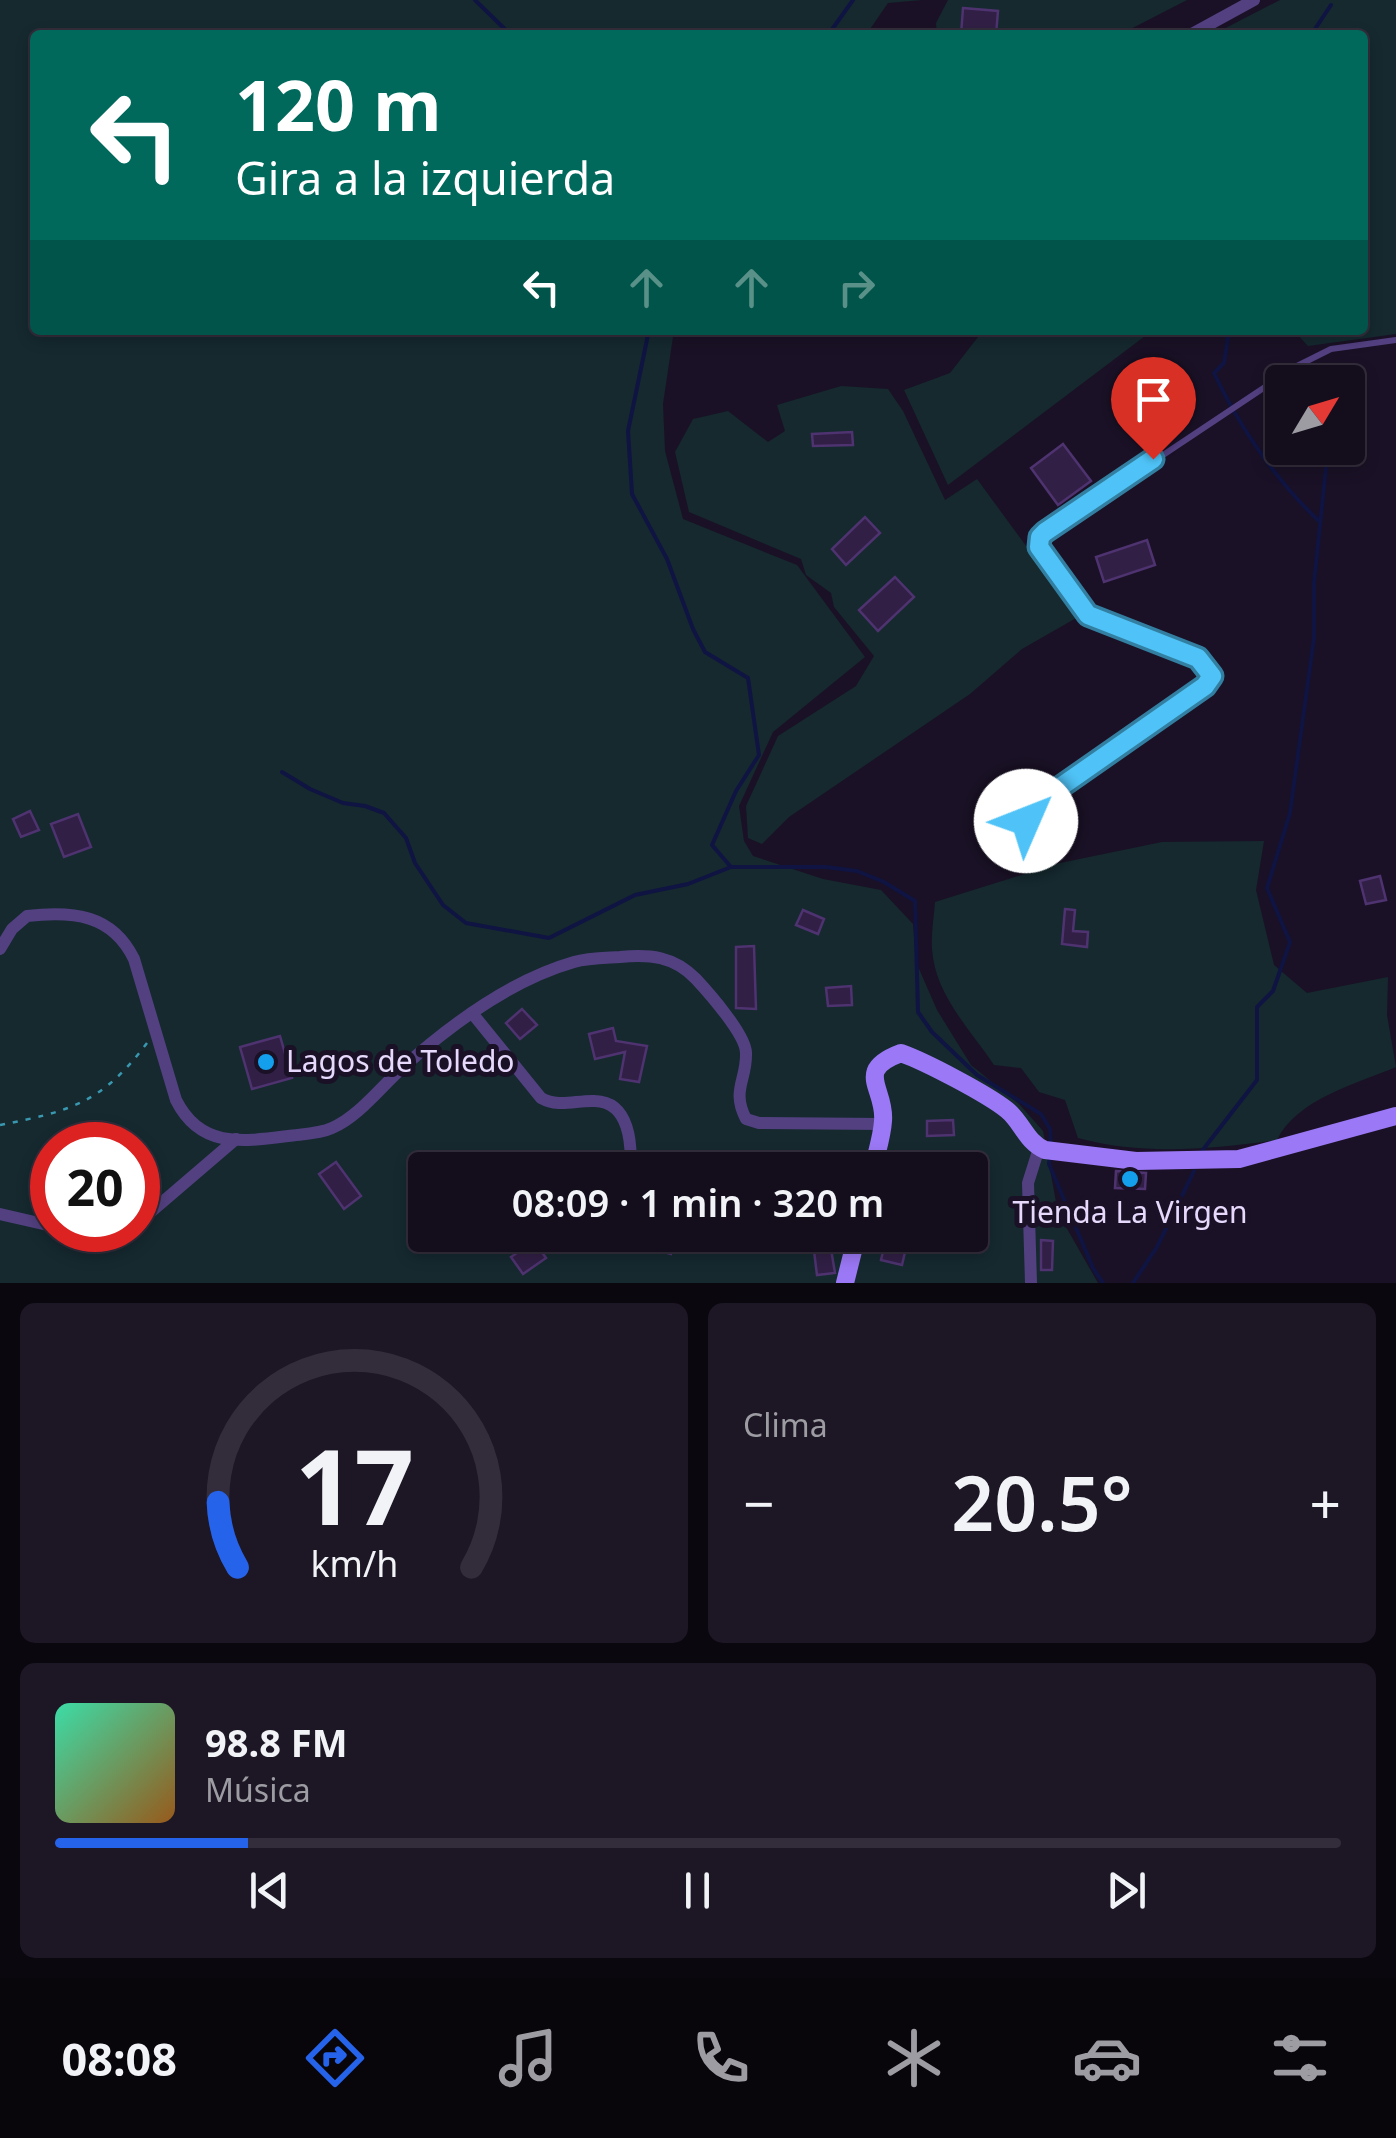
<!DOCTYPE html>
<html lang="es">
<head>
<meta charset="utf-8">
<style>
	body { margin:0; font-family:"Noto Sans",sans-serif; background:#1d1625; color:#f1f3f6; height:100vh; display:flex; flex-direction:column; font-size:38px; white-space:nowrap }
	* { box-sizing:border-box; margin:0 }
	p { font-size:32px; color:#9d9ca3 }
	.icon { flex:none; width:55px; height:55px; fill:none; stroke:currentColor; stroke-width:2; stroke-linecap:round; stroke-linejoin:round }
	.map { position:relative; height:1283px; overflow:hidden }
	.details { display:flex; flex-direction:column; gap:20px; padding:20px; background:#0b070f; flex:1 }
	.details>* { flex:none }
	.hud { position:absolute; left:30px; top:30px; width:1338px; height:305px; border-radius:10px; box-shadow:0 5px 15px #0003,0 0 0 2px #332d3b; background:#00695c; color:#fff; overflow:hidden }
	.needle { width:65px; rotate:52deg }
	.fabs { position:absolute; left:1265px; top:365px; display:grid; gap:20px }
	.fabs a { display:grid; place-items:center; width:100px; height:100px; border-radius:10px; background:#140d1c; box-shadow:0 5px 15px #0003,0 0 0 2px #332d3b; font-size:50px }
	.speed { position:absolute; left:30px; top:1122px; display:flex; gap:20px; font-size:50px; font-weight:700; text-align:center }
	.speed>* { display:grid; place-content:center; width:130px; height:130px; border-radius:50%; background:#140d1c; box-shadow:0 5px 15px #0003,0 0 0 2px #332d3b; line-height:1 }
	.speed .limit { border:15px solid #d22; background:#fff; color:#111 }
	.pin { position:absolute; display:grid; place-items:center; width:85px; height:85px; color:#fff; margin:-102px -42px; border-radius:50% 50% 50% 0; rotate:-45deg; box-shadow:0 0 10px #0007 }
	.pin .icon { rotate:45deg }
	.me { position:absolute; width:110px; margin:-55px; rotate:46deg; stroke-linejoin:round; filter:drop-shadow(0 0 8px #0008) }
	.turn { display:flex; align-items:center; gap:35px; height:210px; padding:0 40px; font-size:45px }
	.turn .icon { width:130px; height:130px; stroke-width:2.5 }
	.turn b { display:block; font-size:70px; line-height:85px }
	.lanes { display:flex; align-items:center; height:95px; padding:0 40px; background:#0003; justify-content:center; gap:50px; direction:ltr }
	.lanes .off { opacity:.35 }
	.big { font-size:75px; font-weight:600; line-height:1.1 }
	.details .tile { flex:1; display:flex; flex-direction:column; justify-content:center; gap:15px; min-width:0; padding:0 35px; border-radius:15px; background:#1d1625 }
	.details .dial { align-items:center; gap:0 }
	.dial svg { height:260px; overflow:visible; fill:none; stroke:#332d3b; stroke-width:7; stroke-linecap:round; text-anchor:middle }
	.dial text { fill:#f1f3f6; stroke:none }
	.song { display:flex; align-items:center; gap:30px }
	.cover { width:120px; height:120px; border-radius:15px; background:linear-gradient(135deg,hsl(160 70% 55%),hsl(30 70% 35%)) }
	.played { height:10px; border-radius:5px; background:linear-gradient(90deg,#2563eb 15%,#332d3b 15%) }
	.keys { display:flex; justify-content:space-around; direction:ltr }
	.heat { display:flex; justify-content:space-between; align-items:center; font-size:55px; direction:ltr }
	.details .tiles { flex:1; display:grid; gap:20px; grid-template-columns:1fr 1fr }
	.tile:last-child { grid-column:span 2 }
	.trip { position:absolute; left:408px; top:1152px; width:580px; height:100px; border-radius:10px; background:#140d1c; box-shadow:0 5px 15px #0003,0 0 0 2px #332d3b; font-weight:600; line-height:100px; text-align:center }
	.tabs { display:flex; height:160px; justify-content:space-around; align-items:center; background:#08050b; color:#9d9ca3 }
	.tabs .icon { width:70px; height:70px }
	.tabs .active { color:#2563eb }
	.tabs b { font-size:45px; color:#f1f3f6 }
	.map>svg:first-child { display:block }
	.green { fill:#15292f; fill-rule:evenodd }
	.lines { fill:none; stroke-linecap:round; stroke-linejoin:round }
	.stream { stroke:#0f1442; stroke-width:4 }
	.building { fill:#311f45; stroke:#4e3370; stroke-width:2.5 }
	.path { stroke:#3998b0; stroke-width:2.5; stroke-dasharray:5 8; stroke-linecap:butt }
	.lane { stroke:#534081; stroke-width:6 }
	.street { stroke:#534081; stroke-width:12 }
	.secondary { stroke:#9b78f5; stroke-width:18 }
	.route-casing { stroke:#337fa1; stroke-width:25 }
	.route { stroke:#4fc3f7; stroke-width:18 }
	.poi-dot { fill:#149fed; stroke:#1a1126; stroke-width:4 }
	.labels { text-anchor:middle; stroke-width:10; stroke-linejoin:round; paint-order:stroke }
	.poi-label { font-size:30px; fill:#e6d9fc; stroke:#1a1126; text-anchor:start }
</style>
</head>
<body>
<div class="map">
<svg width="1396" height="1283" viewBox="0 0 1396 1283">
	<rect width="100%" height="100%" fill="#1a1126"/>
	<g class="green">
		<path d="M 0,0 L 922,0 L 888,3 L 866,35 L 35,35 L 35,330 L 674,330 L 663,404 L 665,451 L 683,519 L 797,565 L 865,657 L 773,732 L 739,806 L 744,841 L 753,856 L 823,879 L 881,890 L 913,924 L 916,962 L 937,1010 L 971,1065 L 1019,1104 L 1043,1131 L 1058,1213 L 1098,1283 L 0,1283 ZM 52,1145 L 138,1145 L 138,1230 L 52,1230 ZM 425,1170 L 970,1170 L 970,1235 L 425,1235 Z"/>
		<polygon points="948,0 1187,0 1119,35 937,35 936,23"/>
		<polygon points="1280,0 1396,0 1396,334 1308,346 1293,330 1362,330 1362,35 1212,35"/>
		<polygon points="976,330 1153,330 948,485 904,390 950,373 978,337"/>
		<polygon points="841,386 888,389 903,411 945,500 977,479 1078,617 1022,649 970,694 789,817 762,844 748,838 746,806 778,736 856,686 874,656 834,607 831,593 806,575 801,559 689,512 675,452 693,419 728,411 768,442 785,431 777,405"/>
		<path d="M 1264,841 L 1256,890 L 1274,965 L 1307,993 L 1388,977 L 1387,1015 L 1396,1067 C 1356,1084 1297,1099 1277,1140 C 1209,1149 1145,1156 1078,1138 L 1065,1100 L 1039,1092 L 1021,1068 L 994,1065 C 970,1029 935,995 932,949 C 931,933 934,917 935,902 L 1060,863 L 1162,842 Z"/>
	</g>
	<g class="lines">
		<g class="stream">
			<polyline points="475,0 511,35"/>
			<polyline points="828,35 853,0"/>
			<polyline points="1311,35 1331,5"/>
			<polyline points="649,330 628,431 632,494 667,559 693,629 705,652 748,678 759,755 736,791 712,845 731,867"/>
			<path d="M 1229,330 L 1224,363 L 1214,373 C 1239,426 1276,481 1319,521"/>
			<polyline points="282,772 310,789 343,803 365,806 384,813 406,838 415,863 443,905 466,923 549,938 635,895 688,884 731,867 826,867 857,871 884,882 915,901 918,1012 932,1032 977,1075 1041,1114 1050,1129 1051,1145"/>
			<polyline points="1202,1151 1257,1080 1257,1007 1273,991 1290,942 1267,888 1290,813 1314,638 1314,583 1328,448"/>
			<polyline points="1050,1154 1049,1164 1093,1268 1103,1283"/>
			<polyline points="1133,1283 1157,1247 1194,1171"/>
		</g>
	</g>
	<g class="building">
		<polygon points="963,8 998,11 996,35 961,35"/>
		<polygon points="852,432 853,445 813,446 812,434"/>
		<polygon points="1063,444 1091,481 1058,505 1031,468"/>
		<polygon points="865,517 880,533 846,565 832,549"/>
		<polygon points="1147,540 1155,565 1104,582 1096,557"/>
		<polygon points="895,577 914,597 878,631 859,610"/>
		<polygon points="30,811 39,830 21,837 13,819"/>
		<polygon points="78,814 91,847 64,857 51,824"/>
		<polygon points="1380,876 1386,900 1366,904 1360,881"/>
		<polygon points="1065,909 1075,910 1073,931 1088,932 1087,947 1062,944"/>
		<polygon points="803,910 824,919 818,934 796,925"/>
		<polygon points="754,946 756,1009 736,1008 736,947"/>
		<polygon points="851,986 852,1005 828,1006 826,988"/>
		<polygon points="522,1009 537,1025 520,1039 506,1023"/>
		<polygon points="613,1028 616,1041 647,1046 639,1082 620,1079 625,1052 595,1059 589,1034"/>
		<polygon points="280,1036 292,1078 252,1089 240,1047"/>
		<polygon points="953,1120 954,1135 927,1136 927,1121"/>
		<polygon points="336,1162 361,1196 344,1209 319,1174"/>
		<polygon points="970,1162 987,1165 983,1188 970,1186"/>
		<polygon points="1116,1171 1146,1173 1145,1189 1115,1188"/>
		<polygon points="631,1235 676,1235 671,1254 641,1246"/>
		<polygon points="887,1235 909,1235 902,1265 881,1260"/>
		<polygon points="1041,1240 1053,1241 1052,1270 1041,1270"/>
		<polygon points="534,1241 546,1258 523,1274 511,1257"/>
		<polygon points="831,1249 835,1273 817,1275 814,1251"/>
	</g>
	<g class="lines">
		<path class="path" d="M 0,1125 C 71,1111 102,1103 147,1043"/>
		<polyline class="lane" points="1040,848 1026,821 1026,813 1205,686 1212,676 1197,658 1088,615 1039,547 1040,537 1295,367 1331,349 1396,340"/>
		<g class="street">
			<polyline points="1190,35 1254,0"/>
			<path d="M 0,949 L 12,929 L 27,916 C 73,911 112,914 134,959 L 176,1100 C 200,1148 241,1142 288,1136 C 302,1134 319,1134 332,1128 C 358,1117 381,1087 401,1069 C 450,1025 511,980 574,962 C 588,958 605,958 620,957 C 649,954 674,956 696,979 C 709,993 746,1035 746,1053 C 747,1080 731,1090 746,1119 L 759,1123 L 883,1124"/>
			<path d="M 472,1013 L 541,1098 C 559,1108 576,1100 595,1101 C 630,1102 632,1145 630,1170"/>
			<polyline points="0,1214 52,1226"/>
			<polyline points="138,1223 236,1139"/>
			<polyline points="102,1230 115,1233 125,1230"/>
			<polyline points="1031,1283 1028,1183 1039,1148"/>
		</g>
		<g class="secondary">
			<path d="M 873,1170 C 876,1154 882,1137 883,1121 C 886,1088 853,1071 901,1053 C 926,1062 987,1094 1007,1110 C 1022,1122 1026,1142 1045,1150 L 1136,1161 L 1239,1159 L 1396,1116"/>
			<polyline points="845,1283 857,1235"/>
		</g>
	</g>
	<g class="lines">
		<defs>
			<polyline id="route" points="1026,821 1026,813 1036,804 1205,686 1212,676 1198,658 1088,615 1039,547 1040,537 1045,532 1153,459"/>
		</defs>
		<use href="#route" class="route-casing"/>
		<use href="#route" class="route"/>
	</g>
	<g class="poi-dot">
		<circle cx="266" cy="1062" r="10"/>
		<circle cx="1130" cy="1179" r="10"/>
	</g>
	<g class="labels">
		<g class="poi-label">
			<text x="286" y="1072">Lagos de Toledo</text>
			<text x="1130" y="1223" text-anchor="middle">Tienda La Virgen</text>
		</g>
	</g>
</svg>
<div class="fabs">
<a><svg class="needle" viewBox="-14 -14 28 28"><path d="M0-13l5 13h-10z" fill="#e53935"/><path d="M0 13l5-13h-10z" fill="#9d9ca3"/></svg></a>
</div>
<div class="speed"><div class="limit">20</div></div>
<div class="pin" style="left:1153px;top:459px;background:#d93025"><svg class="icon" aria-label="arrive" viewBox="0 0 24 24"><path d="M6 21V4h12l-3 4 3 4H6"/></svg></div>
<svg class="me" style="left:1026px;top:821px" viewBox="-20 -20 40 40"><circle r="19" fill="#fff"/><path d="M0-13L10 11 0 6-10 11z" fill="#4fc3f7"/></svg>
<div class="trip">08:09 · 1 min · 320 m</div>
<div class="hud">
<div class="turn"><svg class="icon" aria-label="left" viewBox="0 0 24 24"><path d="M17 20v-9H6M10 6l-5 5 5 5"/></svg><div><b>120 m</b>Gira a la izquierda</div></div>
<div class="lanes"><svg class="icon" aria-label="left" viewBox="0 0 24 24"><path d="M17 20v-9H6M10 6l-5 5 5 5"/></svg><svg class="icon off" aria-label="ahead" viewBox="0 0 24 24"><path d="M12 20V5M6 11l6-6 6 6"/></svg><svg class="icon off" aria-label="ahead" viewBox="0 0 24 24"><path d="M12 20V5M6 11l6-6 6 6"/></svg><svg class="icon off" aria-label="right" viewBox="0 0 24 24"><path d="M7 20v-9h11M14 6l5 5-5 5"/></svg></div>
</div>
</div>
<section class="details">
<div class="tiles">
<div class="tile dial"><svg viewBox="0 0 100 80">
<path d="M14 69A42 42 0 1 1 86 69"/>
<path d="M14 69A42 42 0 0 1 8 49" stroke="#2563eb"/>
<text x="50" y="56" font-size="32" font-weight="700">17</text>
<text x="50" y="72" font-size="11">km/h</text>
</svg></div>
<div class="tile"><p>Clima</p>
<div class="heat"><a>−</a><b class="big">20.5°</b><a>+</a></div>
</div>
<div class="tile">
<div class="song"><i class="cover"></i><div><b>98.8 FM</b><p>Música</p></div></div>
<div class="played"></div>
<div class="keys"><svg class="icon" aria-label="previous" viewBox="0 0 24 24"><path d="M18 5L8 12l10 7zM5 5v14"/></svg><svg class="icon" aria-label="pause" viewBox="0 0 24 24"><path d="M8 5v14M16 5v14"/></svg><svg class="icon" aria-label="next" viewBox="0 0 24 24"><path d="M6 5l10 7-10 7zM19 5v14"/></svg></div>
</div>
</div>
</section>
<nav class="tabs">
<b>08:08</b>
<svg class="icon active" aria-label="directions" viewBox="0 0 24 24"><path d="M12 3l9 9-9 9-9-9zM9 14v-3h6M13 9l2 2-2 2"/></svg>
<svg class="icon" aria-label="music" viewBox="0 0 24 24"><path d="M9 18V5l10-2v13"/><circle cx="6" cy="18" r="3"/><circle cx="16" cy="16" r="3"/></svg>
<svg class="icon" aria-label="phone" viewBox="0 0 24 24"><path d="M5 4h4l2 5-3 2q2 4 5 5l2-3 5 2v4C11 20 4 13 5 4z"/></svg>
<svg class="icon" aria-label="climate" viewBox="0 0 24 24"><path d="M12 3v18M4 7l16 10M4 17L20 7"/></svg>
<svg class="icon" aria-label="car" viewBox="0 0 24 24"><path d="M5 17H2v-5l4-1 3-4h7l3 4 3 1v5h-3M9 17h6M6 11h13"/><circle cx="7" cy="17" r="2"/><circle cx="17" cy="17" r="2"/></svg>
<svg class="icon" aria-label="filters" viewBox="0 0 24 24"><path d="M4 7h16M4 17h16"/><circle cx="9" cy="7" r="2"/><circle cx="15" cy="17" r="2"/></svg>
</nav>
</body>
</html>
